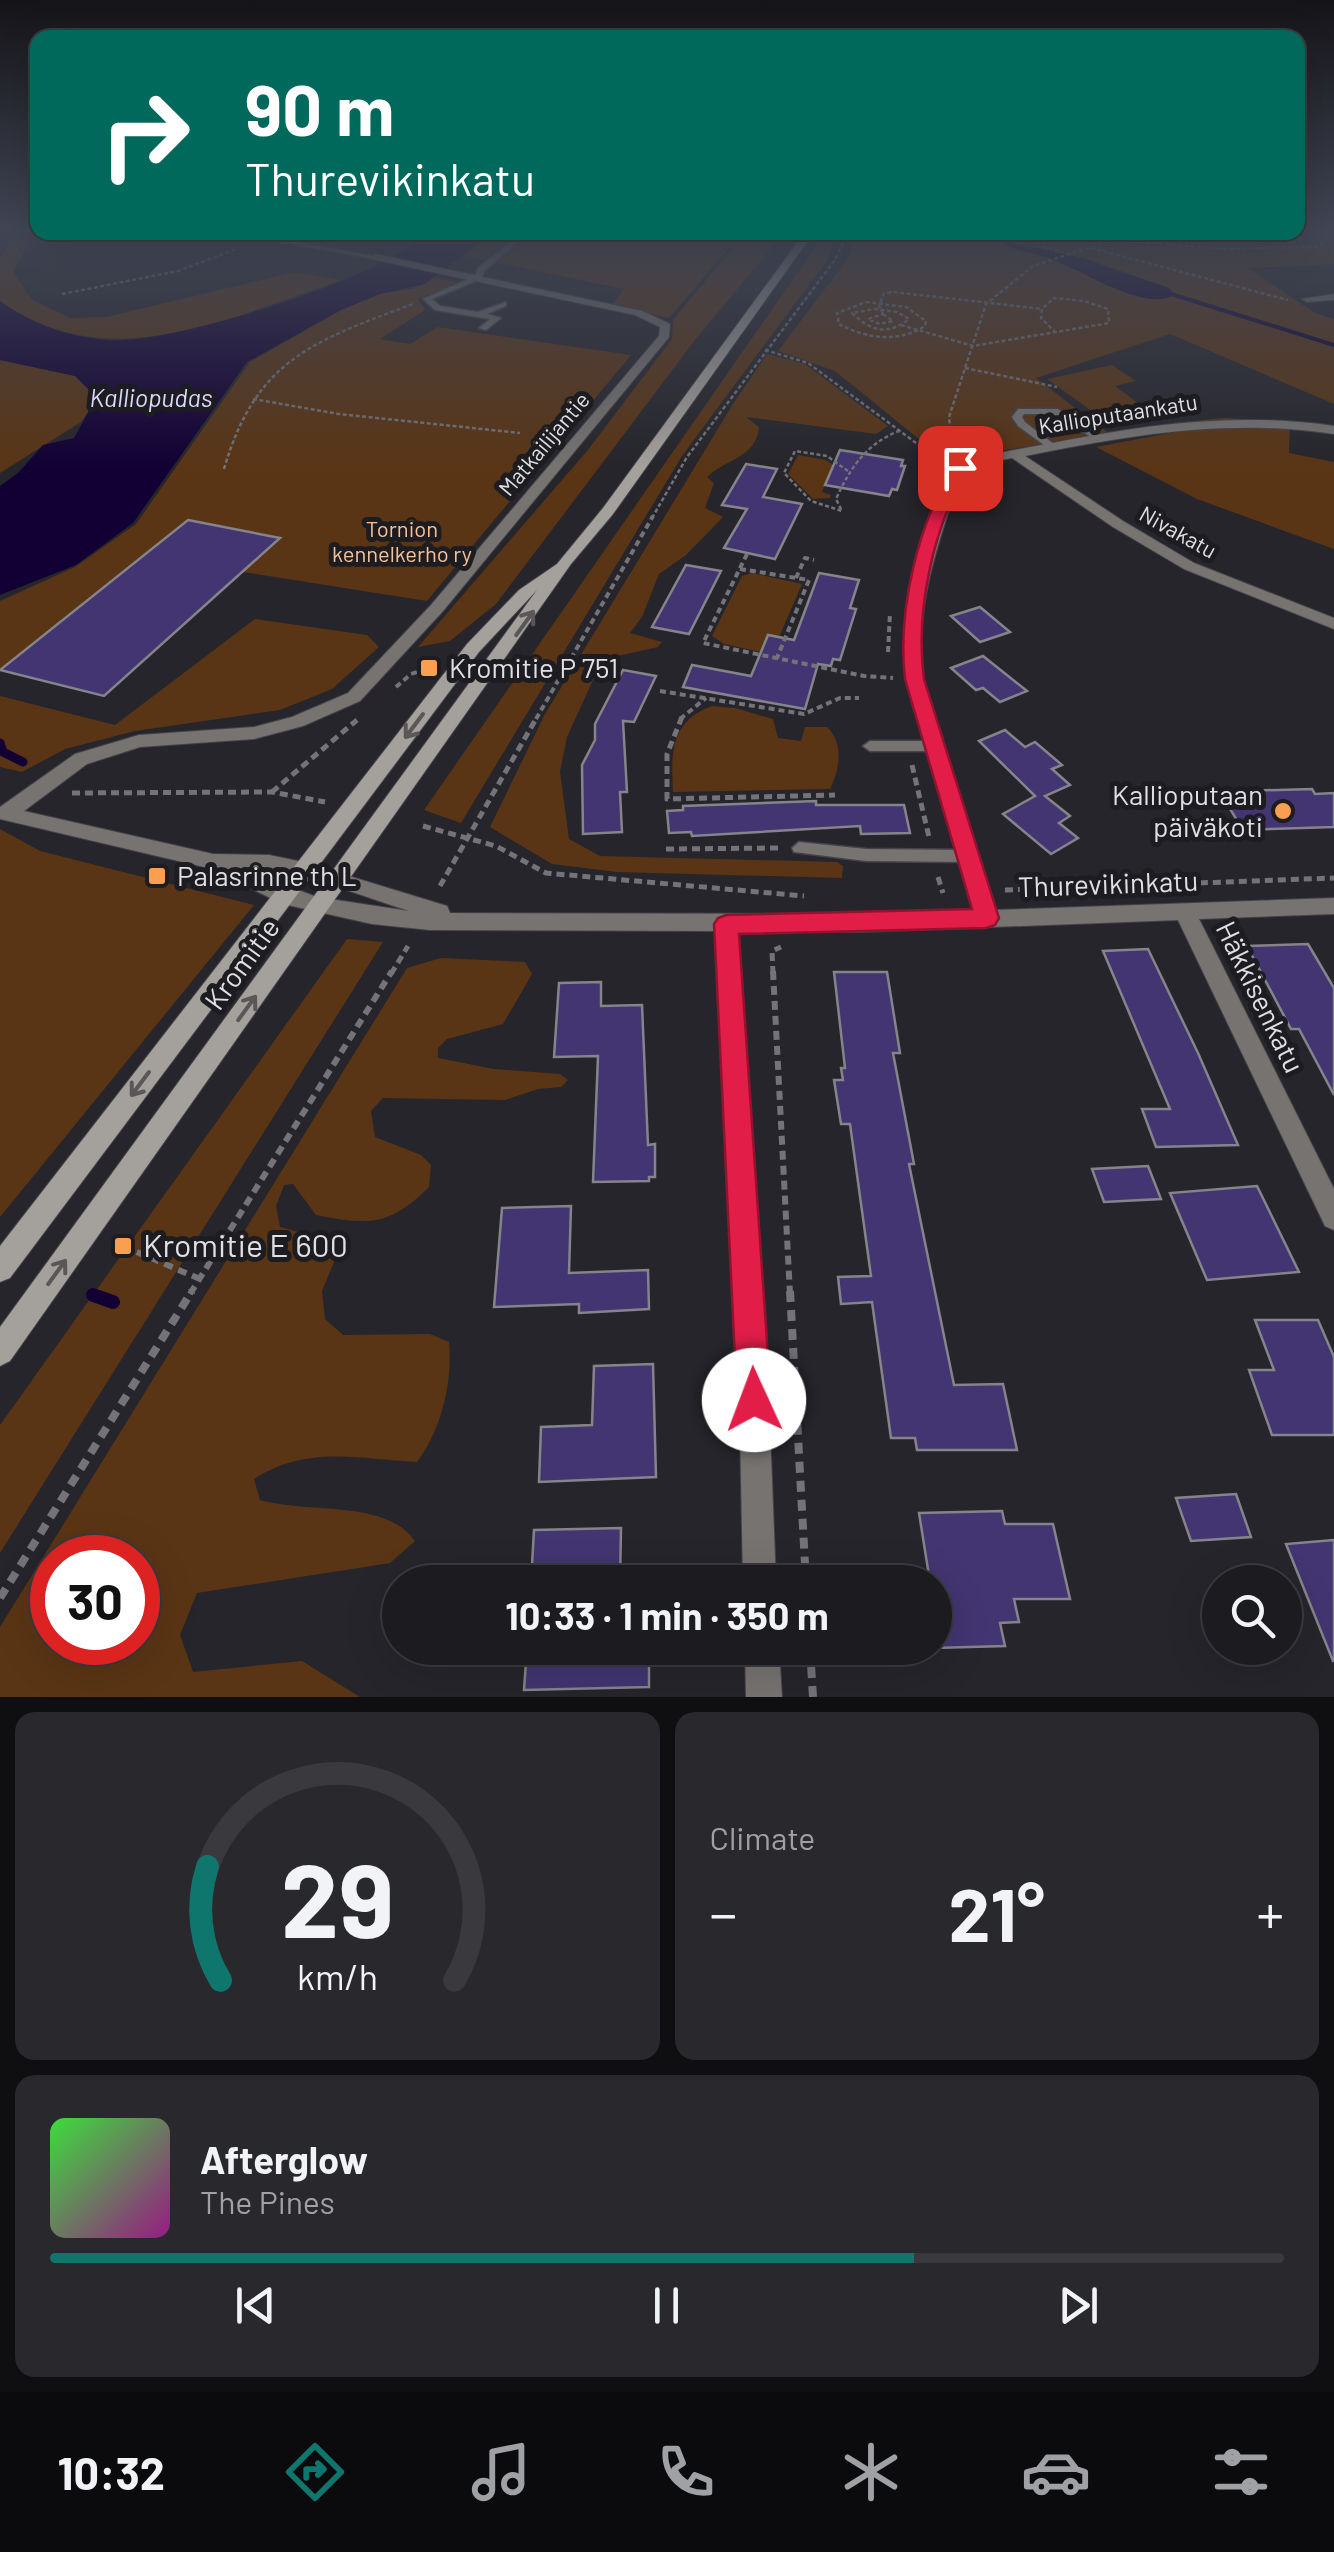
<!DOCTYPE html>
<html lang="en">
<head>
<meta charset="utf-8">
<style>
	body { margin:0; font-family:Barlow,sans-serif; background:#29292d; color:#f1f3f6; height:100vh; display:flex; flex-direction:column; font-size:38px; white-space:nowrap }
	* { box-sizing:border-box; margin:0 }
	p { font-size:32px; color:#a0a1a5 }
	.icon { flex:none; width:55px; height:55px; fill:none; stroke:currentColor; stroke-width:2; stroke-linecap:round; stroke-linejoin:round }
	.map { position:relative; height:1697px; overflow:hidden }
	.details { display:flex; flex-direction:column; gap:15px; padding:15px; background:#0f0f12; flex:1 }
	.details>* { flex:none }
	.hud { position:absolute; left:30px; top:30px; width:1275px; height:210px; border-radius:20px; box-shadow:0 10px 40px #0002,0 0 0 2px #3a3a3e; background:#00695c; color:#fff; overflow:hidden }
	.fabs { position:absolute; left:1202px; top:1565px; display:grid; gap:20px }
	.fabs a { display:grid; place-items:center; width:100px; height:100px; border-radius:50%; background:#1c1c20; box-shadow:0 10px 40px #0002,0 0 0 2px #3a3a3e; font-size:50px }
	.speed { position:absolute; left:30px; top:1535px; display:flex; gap:20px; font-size:50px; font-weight:700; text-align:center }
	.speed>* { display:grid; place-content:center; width:130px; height:130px; border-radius:50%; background:#1c1c20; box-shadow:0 10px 40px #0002,0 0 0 2px #3a3a3e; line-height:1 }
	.speed .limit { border:15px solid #d22; background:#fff; color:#111 }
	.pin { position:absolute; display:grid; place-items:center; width:85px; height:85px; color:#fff; margin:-42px; border-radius:20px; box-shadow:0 5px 15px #0006 }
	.me { position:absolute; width:110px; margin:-55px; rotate:358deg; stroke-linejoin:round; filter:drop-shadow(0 0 8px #0008) }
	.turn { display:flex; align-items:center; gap:35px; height:210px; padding:0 50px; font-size:45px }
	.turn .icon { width:130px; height:130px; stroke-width:2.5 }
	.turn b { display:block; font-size:70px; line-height:85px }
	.big { font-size:75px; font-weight:700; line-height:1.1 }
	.details .widget { flex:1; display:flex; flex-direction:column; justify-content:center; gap:15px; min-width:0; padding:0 35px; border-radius:20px; background:#29292d }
	.details .dial { align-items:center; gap:0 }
	.dial svg { height:260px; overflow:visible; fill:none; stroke:#3a3a3e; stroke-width:7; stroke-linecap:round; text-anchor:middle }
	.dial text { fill:#f1f3f6; stroke:none }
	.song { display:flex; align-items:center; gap:30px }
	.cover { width:120px; height:120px; border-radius:15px; background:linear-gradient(135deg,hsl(120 70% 55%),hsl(310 70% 35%)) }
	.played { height:10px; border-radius:5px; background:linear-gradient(90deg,#0f766e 70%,#3a3a3e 70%) }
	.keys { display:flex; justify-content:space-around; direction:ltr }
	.heat { display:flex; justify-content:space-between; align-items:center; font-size:55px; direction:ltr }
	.details .tiles { flex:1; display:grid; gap:15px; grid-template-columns:1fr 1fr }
	.widget:last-child { grid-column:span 2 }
	.trip { position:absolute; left:382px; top:1565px; width:570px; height:100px; border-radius:50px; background:#1c1c20; box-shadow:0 10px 40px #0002,0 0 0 2px #3a3a3e; font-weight:700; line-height:100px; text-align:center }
	.menu { display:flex; height:160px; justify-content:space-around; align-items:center; background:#0b0b0d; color:#a0a1a5 }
	.menu .icon { width:70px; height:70px }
	.menu .current { color:#0f766e }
	.menu b { font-size:45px; color:#f1f3f6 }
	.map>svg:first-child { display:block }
	.green { fill:#5a3515; fill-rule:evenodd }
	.water { fill:#120034 }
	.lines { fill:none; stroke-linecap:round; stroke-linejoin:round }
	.stream-far2 { stroke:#120034; stroke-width:4 }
	.stream-far1 { stroke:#120034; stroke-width:9 }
	.stream { stroke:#120034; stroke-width:14 }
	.building { fill:#423571; stroke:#85848b; stroke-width:2.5 }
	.lane-casing { stroke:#444349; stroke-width:3 }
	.street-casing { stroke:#444349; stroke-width:2 }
	.secondary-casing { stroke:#444349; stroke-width:2 }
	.path-far4 { stroke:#737378; stroke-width:2.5; stroke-dasharray:4 2.5; stroke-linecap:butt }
	.path-far3 { stroke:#737378; stroke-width:4; stroke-dasharray:6 4; stroke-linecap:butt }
	.path-far2 { stroke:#737378; stroke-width:5; stroke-dasharray:8 5; stroke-linecap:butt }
	.path-far1 { stroke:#737378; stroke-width:6; stroke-dasharray:9 6; stroke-linecap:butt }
	.path { stroke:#737378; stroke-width:8; stroke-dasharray:11 8; stroke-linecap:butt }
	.lane { fill:#767371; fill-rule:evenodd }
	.street { fill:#767371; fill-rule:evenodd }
	.secondary { fill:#a4a09c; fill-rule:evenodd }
	.oneway { stroke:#595758 }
	.route { fill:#e11d48; stroke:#92132f; stroke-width:2.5 }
	.poi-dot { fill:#fa9f4f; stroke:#1c1c21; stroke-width:4 }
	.labels { text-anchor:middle; stroke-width:10; stroke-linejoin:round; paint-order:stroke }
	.far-street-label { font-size:22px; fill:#e0e0e4; stroke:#1c1c21 }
	.far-park-label { font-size:22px; fill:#f5c29c; stroke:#1c1c21 }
	.far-water-label { font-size:25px; font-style:italic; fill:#dcd8fe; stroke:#1c1c21 }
	.poi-label { font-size:28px; fill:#e0e0e4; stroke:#1c1c21; text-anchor:start }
	.street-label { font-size:28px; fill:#e0e0e4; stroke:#1c1c21 }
	.near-poi-label { font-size:32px; fill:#e0e0e4; stroke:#1c1c21; text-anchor:start }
</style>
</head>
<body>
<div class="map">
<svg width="1334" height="1697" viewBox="0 0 1334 1697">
	<rect width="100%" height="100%" fill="#26252b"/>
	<g class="green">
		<path d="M 14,231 L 35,231 L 13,272 L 32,300 L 70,318 L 106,317 L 295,272 L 342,280 C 229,317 109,379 0,301 L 0,259 Z"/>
		<polygon points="1298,231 1334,231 1334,264 1248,268 1315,313 1334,319 1334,404 1170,334 1036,378 1107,432 946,461 835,371 778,351 847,260 858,233"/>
		<polygon points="491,233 742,233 669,318 612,305 624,289 465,256"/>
		<polygon points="745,233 784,233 695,340 496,604 450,641 418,647 587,451 672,339 673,320"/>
		<polygon points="825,233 838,233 828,259 682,456 461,823 424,810"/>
		<polygon points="431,277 458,283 418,299 425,310 380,339 410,344 438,327 631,355 427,601 243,572 279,538 189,520 0,669 0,601 75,567 136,524 250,362 341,310 380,294 416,288"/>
		<path d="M 767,354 L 805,364 L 888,426 L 876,434 L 746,417 L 759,427 C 756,458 727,458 707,477 L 714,483 L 705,508 L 723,517 L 686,555 L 659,574 L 642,617 L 630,633 L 662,642 L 658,647 L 613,657 L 599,667 L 567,737 L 560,772 L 569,839 L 600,856 L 837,862 L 843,866 L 842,878 L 617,872 L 552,864 L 490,827 L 545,714 L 733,404 Z"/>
		<polygon points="0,360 75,376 90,391 91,408 81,422 0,473"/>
		<polygon points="1112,365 1136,381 1115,386 1158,418 1113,426 1047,379"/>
		<polygon points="1224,418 1290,421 1289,453 1334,462 1334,549 1197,499 1096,447 1180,431 1172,423"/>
		<polygon points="798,455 826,460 840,470 840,475 830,473 822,492 831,495 830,498 813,499 788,474"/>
		<polygon points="752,573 802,584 779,637 761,652 724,644 712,636 742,576"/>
		<polygon points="255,619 367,635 379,647 332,689 280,710 135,731 65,749 22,772 0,767 0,696 115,725"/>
		<path d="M 712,706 L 735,708 L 773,719 L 778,738 L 801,741 L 805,727 L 827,727 C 844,743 840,769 830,789 L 673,792 C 671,754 670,721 712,706 Z"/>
		<polygon points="0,829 40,851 254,905 0,1217"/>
		<polygon points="347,939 383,942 0,1553 0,1425"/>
		<path d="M 441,958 L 525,962 L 532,974 L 503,1024 L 447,1039 L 438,1048 L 438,1058 L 494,1069 L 560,1074 L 568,1080 L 561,1087 L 538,1089 L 505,1100 L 383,1098 L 371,1111 L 375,1137 L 421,1155 L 431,1165 L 429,1187 C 389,1227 368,1225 316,1215 L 293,1184 L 284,1185 L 276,1206 L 280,1227 L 320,1238 L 339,1250 L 322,1291 L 325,1319 L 343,1335 L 430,1334 L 449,1342 C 453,1382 441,1431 417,1462 C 356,1459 308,1445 254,1479 L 260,1500 C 307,1514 386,1499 415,1541 L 390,1563 L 197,1593 L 180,1635 L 193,1672 L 302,1661 L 360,1697 L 0,1697 L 0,1627 L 407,968 ZM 52,1558 L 138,1558 L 138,1642 L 52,1642 Z"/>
	</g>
	<g class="water">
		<path d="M 427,233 L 491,233 L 425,284 L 380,294 L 341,310 L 247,362 L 133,523 L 76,565 L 0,595 L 0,486 L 18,473 L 43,445 L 74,438 L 91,407 L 90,391 L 75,376 L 0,360 L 0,301 C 32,324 66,336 106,340 C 168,346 384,278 427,233 Z"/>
		<path d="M 996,239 L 1086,259 L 1169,288 L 1175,295 C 1142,313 1080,268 1048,258 C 1026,250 1018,254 996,239 Z"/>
	</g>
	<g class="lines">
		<g class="stream-far2">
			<polyline points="975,232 1007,243"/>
			<polyline points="1165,292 1334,345"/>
		</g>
		<polyline class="stream-far1" points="0,743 3,752 23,762"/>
		<polyline class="stream" points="93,1295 113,1302"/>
	</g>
	<g class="building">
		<polygon points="840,450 903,460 901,466 905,466 897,490 892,489 889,496 825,485"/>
		<polygon points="746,464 777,469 763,497 802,504 775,559 724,548 747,509 722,505"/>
		<polygon points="188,520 280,538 104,696 0,670"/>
		<polygon points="686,565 721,571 689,634 652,627"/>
		<polygon points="819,573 859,580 850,608 856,609 840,660 833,659 831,666 818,664 805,709 683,687 692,665 751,676 768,635 794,640"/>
		<polygon points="980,607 1010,632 980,642 951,616"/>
		<polygon points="983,656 1027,691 1000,702 983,688 976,690 951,668"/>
		<polygon points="623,670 656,676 634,722 623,721 627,792 620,792 622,832 583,834 582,765 595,740 595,724"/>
		<polygon points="1005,730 1025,747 1035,742 1062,765 1052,769 1070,785 1045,796 1070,816 1059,823 1078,838 1051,854 1003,814 1035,796 979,741"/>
		<polygon points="1312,789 1315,794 1334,793 1334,827 1243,830 1222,796 1242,795 1240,791"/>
		<polygon points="816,801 816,805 904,805 910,833 861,834 860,826 692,836 691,832 669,833 667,811 683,810 683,806"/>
		<polygon points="1308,944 1334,988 1334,1095 1299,1029 1291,1029 1247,946"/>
		<polygon points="1148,949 1198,1053 1238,1145 1156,1147 1142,1109 1170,1109 1103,951"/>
		<polygon points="834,972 887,972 900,1053 893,1053 914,1164 909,1164 954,1385 1003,1384 1017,1450 917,1450 915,1438 891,1438 872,1302 841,1304 838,1277 871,1276 850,1124 841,1124 834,1080 843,1080 841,1068 845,1068"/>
		<polygon points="601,982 601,1006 642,1005 648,1145 655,1144 655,1177 649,1177 649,1181 593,1182 598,1056 554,1057 559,983"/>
		<polygon points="1148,1166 1161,1199 1104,1202 1092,1169"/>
		<polygon points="1257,1186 1299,1272 1207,1280 1170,1193"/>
		<polygon points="571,1206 569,1273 648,1270 649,1309 579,1313 579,1304 494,1307 502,1208"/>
		<polygon points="1255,1320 1318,1320 1334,1357 1334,1435 1272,1435 1249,1370 1274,1370"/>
		<polygon points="653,1364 656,1477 539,1482 541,1427 592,1425 594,1366"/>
		<polygon points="1236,1494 1251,1537 1191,1541 1176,1498"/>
		<polygon points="1002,1511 1005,1524 1053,1524 1070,1599 1014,1599 1019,1622 1000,1623 1005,1646 935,1648 935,1582 930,1582 919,1513"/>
		<polygon points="621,1528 620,1582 531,1582 534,1530"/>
		<polygon points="1334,1540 1334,1661 1333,1661 1286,1544"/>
		<polygon points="527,1648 649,1648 649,1687 524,1690"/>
	</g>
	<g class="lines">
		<defs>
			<g id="lane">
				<polygon points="225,232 243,232 378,257 375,259"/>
				<polygon points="523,232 531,232 485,270 481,279 432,299 440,306 478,312 506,302 506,306 487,314 501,318 486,330 479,328 490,319 435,310 423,299 475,276 479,267"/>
				<path d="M 1018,409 L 1058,409 L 1105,439 L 1097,441 L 1080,430 L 1045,437 L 1056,446 L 1048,448 L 1018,426 L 1012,417 ZM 1024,414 L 1053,414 L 1073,426 L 1039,433 L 1025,422 L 1022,417 Z"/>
				<polygon points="870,741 935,741 942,746 935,751 870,751 863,746"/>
				<polygon points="799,842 866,849 969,850 974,852 977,856 974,860 969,862 866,861 794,852 792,848"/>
			</g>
			<g id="street">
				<path d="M 375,254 L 642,311 L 670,324 L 669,337 L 443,611 L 360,701 L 303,726 L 254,739 L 140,747 L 87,764 L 24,811 L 213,854 L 269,855 L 303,862 L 447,906 L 450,913 L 861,914 L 973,910 L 907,679 C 898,610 919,535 949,472 C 981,454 1016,450 1052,443 C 1147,424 1238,412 1334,426 L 1334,434 C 1228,418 1129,435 1025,456 L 1123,521 L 1194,563 L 1334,618 L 1334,629 L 1184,569 L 1113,527 L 1012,458 L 982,464 L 960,477 C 938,544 914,607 923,679 L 994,910 L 1334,898 L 1334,914 L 1199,919 L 1334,1189 L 1334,1230 L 1325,1226 L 1178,920 L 861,932 L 737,931 L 766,1327 L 776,1582 L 743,1582 L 738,1327 L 716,931 L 430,930 L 372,924 L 283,904 L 208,868 L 0,819 L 0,807 L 75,754 L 139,735 L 254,727 L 292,717 L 348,693 L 431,605 L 659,336 L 660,327 L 635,315 L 372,259 ZM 245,870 C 301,871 356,894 409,911 L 317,897 Z"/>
				<polygon points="1334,294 1334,300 1307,302 1302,299"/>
				<polygon points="745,1648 779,1648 782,1697 746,1697"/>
			</g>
			<polygon id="secondary" points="805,232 814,232 613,514 571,564 10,1361 0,1366 0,1327 537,590 479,652 10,1278 0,1282 0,1246 467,644 519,590 557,564 603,508"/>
		</defs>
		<use href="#lane" class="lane-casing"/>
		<use href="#street" class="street-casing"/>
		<use href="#secondary" class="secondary-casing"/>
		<g class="path-far4">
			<polyline points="1006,232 1062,252"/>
			<polyline points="1126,241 1225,249 1315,247 1323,243 1316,235 1299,231"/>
			<polyline points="1091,248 1288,300"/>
			<polyline points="62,294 178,271 236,249"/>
			<path d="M 866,302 L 906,307 L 926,321 L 925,326 C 898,343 867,339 839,324 L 837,313 Z"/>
			<path d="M 874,309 L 897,312 L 909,319 C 887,336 871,331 852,313 Z"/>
			<polyline points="883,314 879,306 884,293 894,292 1042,309 1041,318 1056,333"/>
			<polygon points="883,314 893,321 880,324 868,319"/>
			<polyline points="901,325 973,346 1109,323 1108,309 1084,301 1054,298 1042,309"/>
			<polyline points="765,350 808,363 935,457 952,448 949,417 986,304 1033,266 1135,232"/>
			<polyline points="965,368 1057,387"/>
			<polyline points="253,399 339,414 520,433"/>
			<path d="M 224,469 C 256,359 314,341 413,304"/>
			<path d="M 848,471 L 827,456 L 795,451 L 784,473 L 811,501 L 842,511 L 836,499 C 850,468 866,444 899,431"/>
			<polyline points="652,518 687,457 835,260 848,232"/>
		</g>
		<g class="path-far3">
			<polyline points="747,554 703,643 864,676 893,678"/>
			<polyline points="740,569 809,580 777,658"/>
			<polyline points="796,578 805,558 814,560"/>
			<polyline points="888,652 890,613"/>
			<polyline points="396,687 411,674 429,668"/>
			<polyline points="660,691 804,714 840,698 859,698"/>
			<polyline points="536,719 653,516"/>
			<polyline points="680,719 706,698"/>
		</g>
		<g class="path-far2">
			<polyline points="682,717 667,754 667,799 835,795"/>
			<polyline points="912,765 929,837"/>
			<polyline points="272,792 357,720"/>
			<polyline points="72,793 272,792 325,802"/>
			<polyline points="423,826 496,846 546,873 804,896"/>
			<polyline points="666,849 778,848"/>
			<polyline points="938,877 943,893"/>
			<polyline points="440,886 537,717"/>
			<polyline points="1005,890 1334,878"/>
			<polyline points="391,974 408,946"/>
			<polyline points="773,974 772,951 781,947"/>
		</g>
		<g class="path-far1">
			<polyline points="773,971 790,1294"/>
			<polyline points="123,1246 200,1279"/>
			<polyline points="190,1294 392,971"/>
		</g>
		<g class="path">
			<polyline points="790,1291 806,1582"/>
			<polyline points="0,1598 192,1291"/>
			<polyline points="810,1648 813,1697"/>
		</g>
		<use href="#lane" class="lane"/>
		<use href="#street" class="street"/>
		<use href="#secondary" class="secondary"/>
	</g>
	<defs><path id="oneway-shaft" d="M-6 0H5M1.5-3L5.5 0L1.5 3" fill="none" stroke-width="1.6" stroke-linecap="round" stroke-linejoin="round" transform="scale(2.5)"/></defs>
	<g class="oneway">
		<use href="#oneway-shaft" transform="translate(525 623) rotate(-54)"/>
		<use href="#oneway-shaft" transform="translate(414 726) rotate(127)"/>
		<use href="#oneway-shaft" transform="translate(247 1008) rotate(-54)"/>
		<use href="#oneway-shaft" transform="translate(140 1084) rotate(127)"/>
		<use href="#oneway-shaft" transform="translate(57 1272) rotate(-54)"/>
	</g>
	<linearGradient id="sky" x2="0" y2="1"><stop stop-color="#151418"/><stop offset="0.49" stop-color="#414655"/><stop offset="1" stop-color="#414655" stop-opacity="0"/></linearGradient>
	<rect width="1334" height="468" fill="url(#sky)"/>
	<path class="route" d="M 960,463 L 968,468 C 933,528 915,610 924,679 L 999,918 L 995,925 L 986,928 L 739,934 L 771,1400 L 766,1412 L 754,1417 L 742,1412 L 737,1400 L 714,924 L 718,918 L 726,915 L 972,909 L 905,679 C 897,611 918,522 955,465 Z"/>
	<g class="poi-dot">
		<rect x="419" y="658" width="20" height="20" rx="5"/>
		<circle cx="1283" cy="811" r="10"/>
		<rect x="147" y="866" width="20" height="20" rx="5"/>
		<rect x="113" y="1236" width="20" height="20" rx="5"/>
	</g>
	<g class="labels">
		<g class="far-street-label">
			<text transform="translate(1118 414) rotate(-9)" y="8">Kallioputaankatu</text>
			<text transform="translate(544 444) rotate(-50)" y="8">Matkailijantie</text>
			<text transform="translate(1178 532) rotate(29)" y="8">Nivakatu</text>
		</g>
		<g class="far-park-label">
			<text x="402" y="537">Tornion<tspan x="402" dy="25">kennelkerho ry</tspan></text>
		</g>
		<g class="far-water-label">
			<text x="151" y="407">Kalliopudas</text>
		</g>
		<g class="poi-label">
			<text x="449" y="678">Kromitie P 751</text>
			<text x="1263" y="805" text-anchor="end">Kallioputaan<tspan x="1263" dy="32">päiväkoti</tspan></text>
			<text x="177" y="886">Palasrinne th L</text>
		</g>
		<g class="street-label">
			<text transform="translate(1108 884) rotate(-2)" y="10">Thurevikinkatu</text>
			<text transform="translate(242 964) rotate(-54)" y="10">Kromitie</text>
			<text transform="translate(1260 997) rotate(64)" y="10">Häkkisenkatu</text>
		</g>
		<g class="near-poi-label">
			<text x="143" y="1257">Kromitie E 600</text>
		</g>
	</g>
</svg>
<div class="fabs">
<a><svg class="icon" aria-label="search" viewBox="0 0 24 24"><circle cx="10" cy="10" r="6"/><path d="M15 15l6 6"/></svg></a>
</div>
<div class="speed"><div class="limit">30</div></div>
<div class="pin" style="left:960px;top:468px;background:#d93025"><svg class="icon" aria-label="arrive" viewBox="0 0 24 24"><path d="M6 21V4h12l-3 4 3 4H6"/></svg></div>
<svg class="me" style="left:754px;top:1400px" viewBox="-20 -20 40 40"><circle r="19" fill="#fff"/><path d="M0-13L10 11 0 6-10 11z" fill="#e11d48"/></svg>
<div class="trip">10:33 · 1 min · 350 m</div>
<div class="hud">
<div class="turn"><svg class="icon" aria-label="right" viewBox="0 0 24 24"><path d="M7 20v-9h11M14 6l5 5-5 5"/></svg><div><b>90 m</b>Thurevikinkatu</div></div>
</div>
</div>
<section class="details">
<div class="tiles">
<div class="widget dial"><svg viewBox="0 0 100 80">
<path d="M14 69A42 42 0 1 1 86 69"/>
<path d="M14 69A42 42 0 0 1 10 34" stroke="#0f766e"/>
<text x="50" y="56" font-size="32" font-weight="700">29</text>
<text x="50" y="72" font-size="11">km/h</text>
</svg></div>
<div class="widget"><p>Climate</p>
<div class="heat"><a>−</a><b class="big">21°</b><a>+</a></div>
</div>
<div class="widget">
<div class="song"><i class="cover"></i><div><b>Afterglow</b><p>The Pines</p></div></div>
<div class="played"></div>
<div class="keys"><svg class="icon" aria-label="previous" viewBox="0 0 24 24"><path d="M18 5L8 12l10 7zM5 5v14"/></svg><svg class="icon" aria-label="pause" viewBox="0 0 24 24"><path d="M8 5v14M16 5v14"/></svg><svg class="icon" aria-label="next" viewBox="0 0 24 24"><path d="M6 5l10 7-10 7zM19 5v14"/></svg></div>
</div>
</div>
</section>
<nav class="menu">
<b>10:32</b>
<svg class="icon current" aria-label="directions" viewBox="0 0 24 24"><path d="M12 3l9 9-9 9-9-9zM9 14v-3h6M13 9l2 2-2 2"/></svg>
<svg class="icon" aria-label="music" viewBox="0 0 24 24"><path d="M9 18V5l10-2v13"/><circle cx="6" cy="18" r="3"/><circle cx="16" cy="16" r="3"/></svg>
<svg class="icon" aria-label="phone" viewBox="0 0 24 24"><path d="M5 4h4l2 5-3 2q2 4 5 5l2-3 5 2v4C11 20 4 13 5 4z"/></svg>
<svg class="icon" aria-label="climate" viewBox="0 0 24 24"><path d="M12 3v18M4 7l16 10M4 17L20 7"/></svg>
<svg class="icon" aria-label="car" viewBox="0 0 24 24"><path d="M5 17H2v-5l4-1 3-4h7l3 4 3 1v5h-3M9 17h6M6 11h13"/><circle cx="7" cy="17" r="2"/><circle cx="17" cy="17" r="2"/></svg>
<svg class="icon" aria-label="filters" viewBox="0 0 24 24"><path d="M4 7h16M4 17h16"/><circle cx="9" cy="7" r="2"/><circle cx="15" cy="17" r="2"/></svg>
</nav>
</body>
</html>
